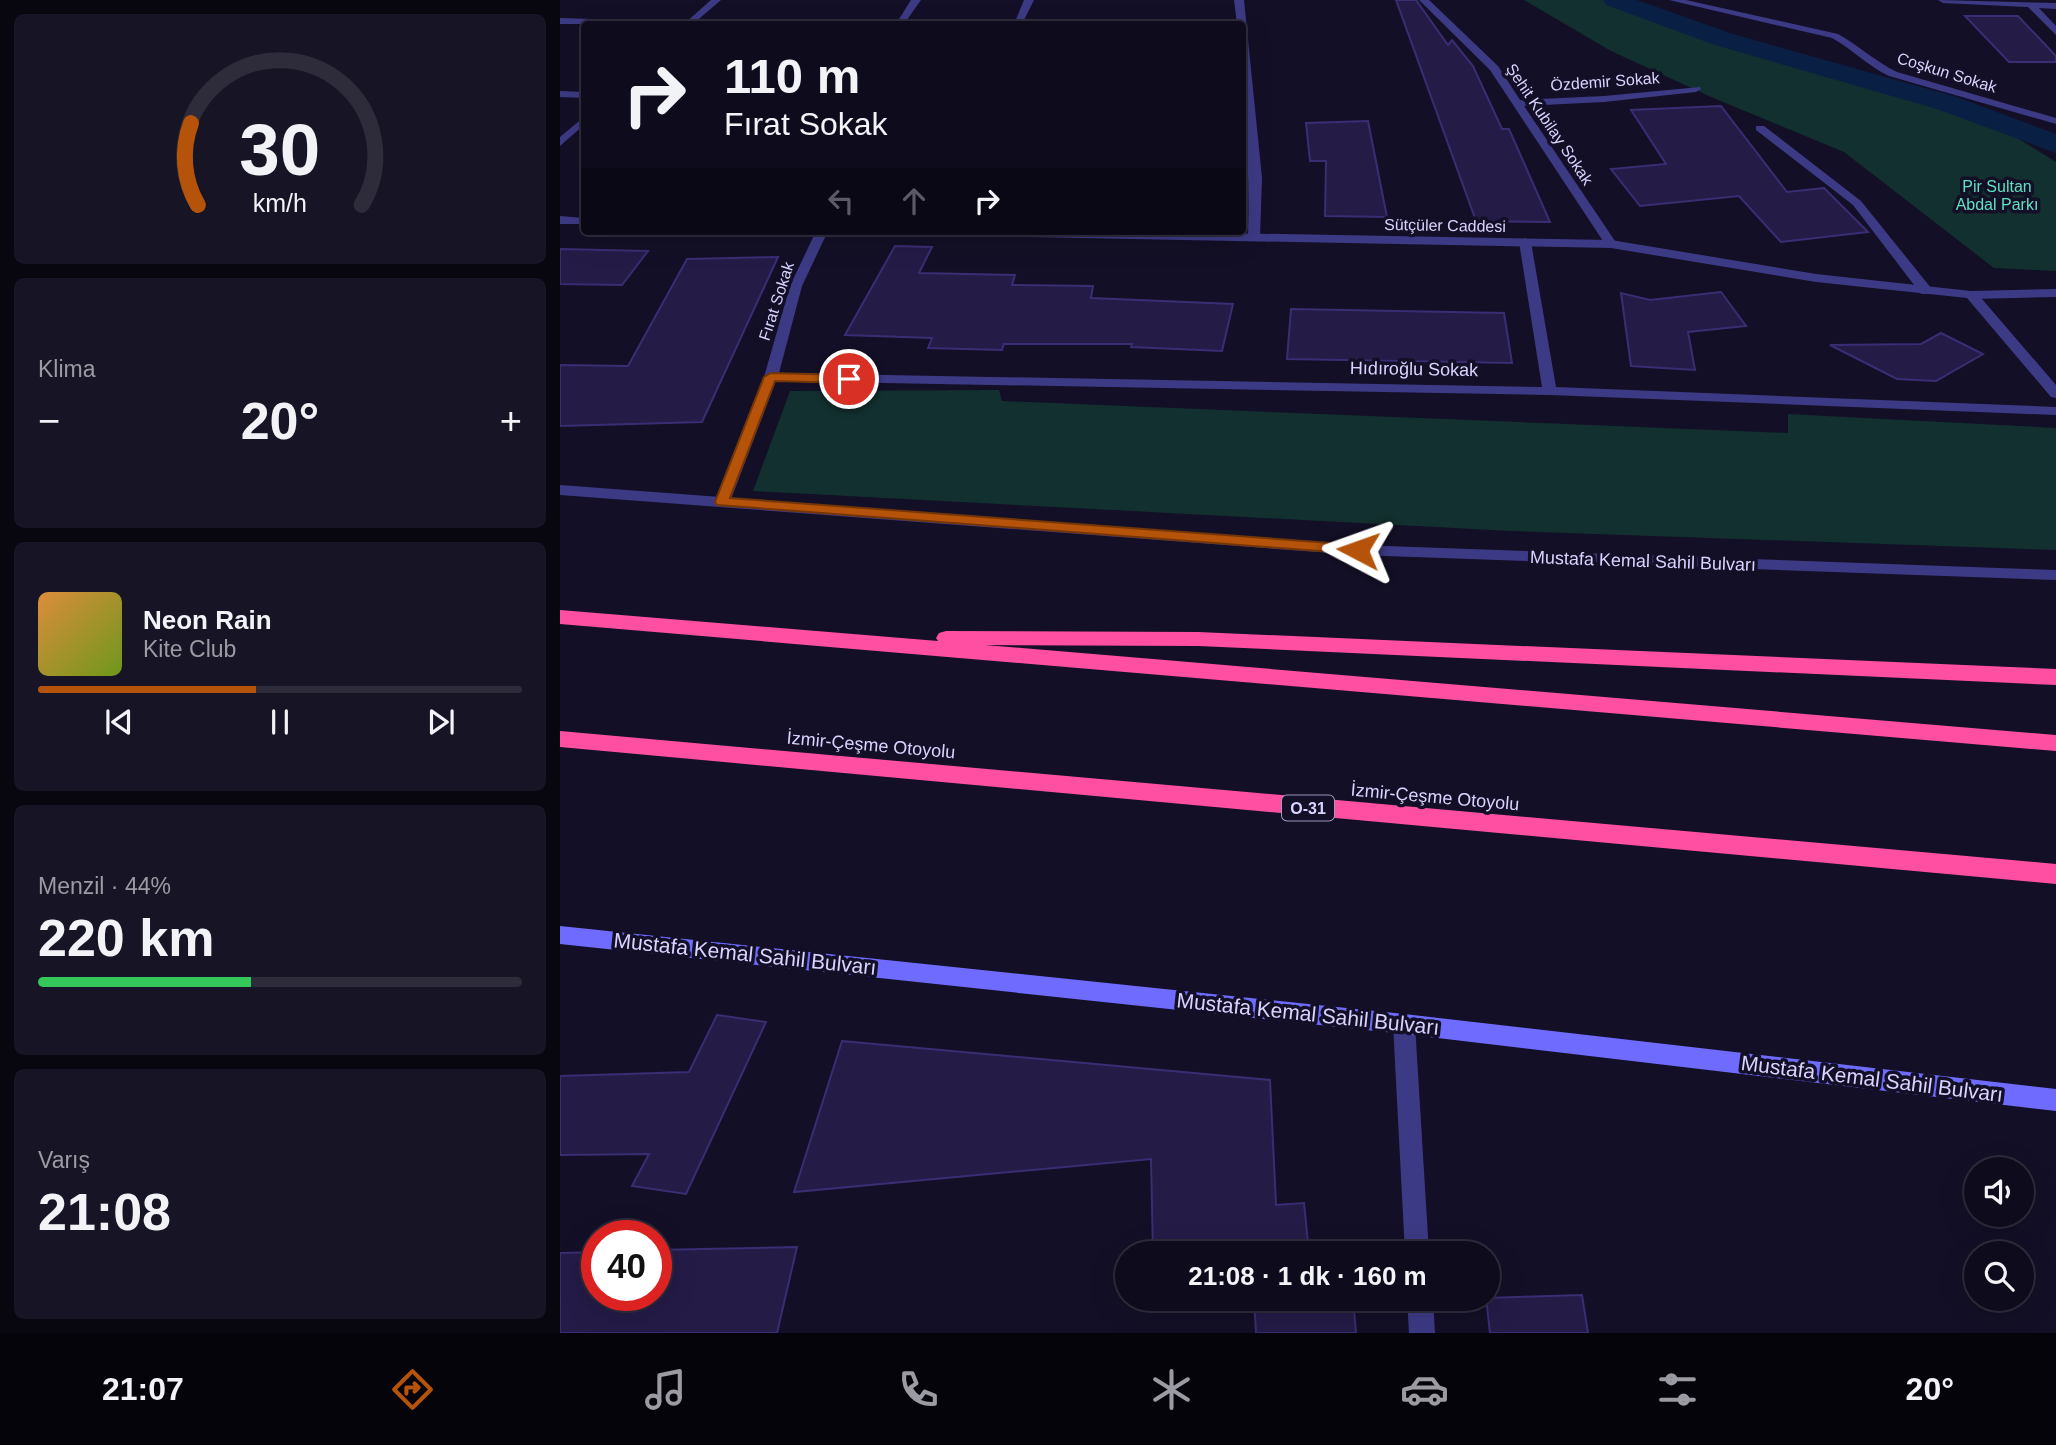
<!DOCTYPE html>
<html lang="tr">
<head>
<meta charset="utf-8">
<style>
	body { margin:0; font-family:Helvetica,sans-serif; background:#171425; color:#f1f3f6; height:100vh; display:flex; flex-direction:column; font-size:26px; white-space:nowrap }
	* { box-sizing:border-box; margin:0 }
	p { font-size:23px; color:#9b9ba3 }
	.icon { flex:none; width:38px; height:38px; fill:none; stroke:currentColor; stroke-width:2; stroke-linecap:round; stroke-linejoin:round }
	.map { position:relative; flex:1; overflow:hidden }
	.panel { display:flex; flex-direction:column; gap:14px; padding:14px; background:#08060f; width:560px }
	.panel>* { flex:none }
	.banner { position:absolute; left:21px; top:21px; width:665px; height:214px; border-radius:7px; box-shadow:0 7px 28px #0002,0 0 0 2px #2e2b3b; background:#0e0b1c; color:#f1f3f6; overflow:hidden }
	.controls { position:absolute; left:1404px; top:1157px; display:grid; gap:14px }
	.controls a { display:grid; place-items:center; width:70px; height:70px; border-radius:50%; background:#0e0b1c; box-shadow:0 7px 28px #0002,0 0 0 2px #2e2b3b; font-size:35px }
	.speed { position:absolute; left:21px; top:1220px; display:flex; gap:14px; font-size:35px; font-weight:700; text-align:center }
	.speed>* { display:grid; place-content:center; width:91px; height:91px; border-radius:50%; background:#0e0b1c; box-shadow:0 7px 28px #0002,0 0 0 2px #2e2b3b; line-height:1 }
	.speed .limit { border:10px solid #d22; background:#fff; color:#111 }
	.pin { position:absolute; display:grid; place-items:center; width:60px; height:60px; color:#fff; margin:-30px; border:4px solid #fff; border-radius:50%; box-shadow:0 2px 7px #0007 }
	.me { position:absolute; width:77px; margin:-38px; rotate:274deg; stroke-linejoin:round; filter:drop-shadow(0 0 5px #0008) }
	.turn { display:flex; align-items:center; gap:24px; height:147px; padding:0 28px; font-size:32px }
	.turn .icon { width:91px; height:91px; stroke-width:2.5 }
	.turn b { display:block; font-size:49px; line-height:60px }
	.lanes { display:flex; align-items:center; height:66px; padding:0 28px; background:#0003; justify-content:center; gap:35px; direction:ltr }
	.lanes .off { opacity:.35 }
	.big { font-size:52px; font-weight:600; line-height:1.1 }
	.panel .tile { flex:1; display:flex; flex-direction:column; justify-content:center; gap:10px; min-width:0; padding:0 24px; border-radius:10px; background:#171425 }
	.panel .dial { align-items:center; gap:0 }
	.dial svg { height:182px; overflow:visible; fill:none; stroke:#2e2b3b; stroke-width:7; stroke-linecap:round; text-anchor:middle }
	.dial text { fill:#f1f3f6; stroke:none }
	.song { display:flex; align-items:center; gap:21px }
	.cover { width:84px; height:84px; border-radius:10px; background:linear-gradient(135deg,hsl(30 70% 55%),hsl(80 70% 35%)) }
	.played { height:7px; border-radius:4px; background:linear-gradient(90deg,#b45309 45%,#2e2b3b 45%) }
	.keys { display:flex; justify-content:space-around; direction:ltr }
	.heat { display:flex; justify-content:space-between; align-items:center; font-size:38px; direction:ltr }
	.charge { height:10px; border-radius:5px; background:linear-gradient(90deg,#34c759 44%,#2e2b3b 0) }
	.trip { position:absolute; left:555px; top:1241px; width:385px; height:70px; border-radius:35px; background:#0e0b1c; box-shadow:0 7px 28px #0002,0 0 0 2px #2e2b3b; font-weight:600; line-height:70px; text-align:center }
	.tab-bar { display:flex; height:112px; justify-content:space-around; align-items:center; background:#06040b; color:#9b9ba3 }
	.tab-bar .icon { width:49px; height:49px }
	.tab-bar .active { color:#b45309 }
	.tab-bar b { font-size:32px; color:#f1f3f6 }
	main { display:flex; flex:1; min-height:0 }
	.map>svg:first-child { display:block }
	.green { fill:#12302f }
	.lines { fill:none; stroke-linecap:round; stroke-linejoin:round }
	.canal { fill:#0a1f44; fill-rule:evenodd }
	.building { fill:#241b47; stroke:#3b2d73; stroke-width:2 }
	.service { fill:#3d3a85; fill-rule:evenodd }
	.minor { fill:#3d3a85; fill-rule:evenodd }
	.tertiary { fill:#3d3a85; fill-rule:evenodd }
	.secondary { fill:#6f6bff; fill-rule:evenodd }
	.motorway { fill:#ff4fa3; fill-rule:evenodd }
	.route { fill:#b45309; stroke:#753606; stroke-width:2 }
	.labels { text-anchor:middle; stroke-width:7; stroke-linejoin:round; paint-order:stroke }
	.far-street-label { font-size:16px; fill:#d9d4ff; stroke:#130f26 }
	.far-park-label { font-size:16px; fill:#5fe0c0; stroke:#130f26 }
	.shield { fill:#130f26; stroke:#9e99be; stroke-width:2 }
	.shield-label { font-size:16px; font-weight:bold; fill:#d9d4ff }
	.street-label { font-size:18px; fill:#d9d4ff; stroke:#130f26 }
	.near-street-label { font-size:21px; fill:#d9d4ff; stroke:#130f26 }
</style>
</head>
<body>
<main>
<section class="panel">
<div class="tile dial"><svg viewBox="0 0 100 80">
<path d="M14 69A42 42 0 1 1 86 69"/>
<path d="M14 69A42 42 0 0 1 11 33" stroke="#b45309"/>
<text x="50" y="56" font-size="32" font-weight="700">30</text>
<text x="50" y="72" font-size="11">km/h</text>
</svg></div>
<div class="tile"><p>Klima</p>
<div class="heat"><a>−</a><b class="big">20°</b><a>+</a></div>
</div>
<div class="tile">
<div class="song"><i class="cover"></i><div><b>Neon Rain</b><p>Kite Club</p></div></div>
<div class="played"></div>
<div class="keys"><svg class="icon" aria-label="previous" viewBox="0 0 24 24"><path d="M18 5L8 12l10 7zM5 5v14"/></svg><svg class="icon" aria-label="pause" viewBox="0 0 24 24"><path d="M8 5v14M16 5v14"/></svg><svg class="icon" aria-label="next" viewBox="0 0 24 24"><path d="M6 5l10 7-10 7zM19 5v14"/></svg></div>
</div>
<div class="tile"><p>Menzil · 44%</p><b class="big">220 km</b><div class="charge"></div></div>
<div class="tile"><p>Varış</p><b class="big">21:08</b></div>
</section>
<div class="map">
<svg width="1496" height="1333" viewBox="0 0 1496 1333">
	<rect width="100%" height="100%" fill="#130f26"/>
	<g class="green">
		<polygon points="964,0 1053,0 1155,42 1296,81 1451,134 1496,162 1496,271 1434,268 1284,152 1151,97 1051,51"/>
		<polygon points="439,390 442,401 1228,433 1228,414 1496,428 1496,550 951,531 193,491 230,391"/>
	</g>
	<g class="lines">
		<polygon class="canal" points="1043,0 1077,0 1173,34 1397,97 1496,134 1496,153 1377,109 1155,45 1046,5"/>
	</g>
	<g class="building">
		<polygon points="836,0 856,0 888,45 892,40 913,66 942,129 949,129 990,222 916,221"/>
		<polygon points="1405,16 1458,16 1496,56 1496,62 1449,62"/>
		<polygon points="1161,106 1227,192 1264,188 1308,232 1221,242 1179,196 1080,206 1051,169 1106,164 1071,110"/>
		<polygon points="808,121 827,217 765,216 766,161 750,161 746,123"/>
		<polygon points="335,246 372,247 359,273 455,275 452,285 533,286 531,298 673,304 662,351 571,347 572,344 444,344 442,350 368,348 372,338 285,335"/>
		<polygon points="0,249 88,251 62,285 0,284"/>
		<polygon points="218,257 142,422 0,426 0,365 68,366 127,259"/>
		<polygon points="1161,292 1186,326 1128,332 1135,370 1071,366 1061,293 1090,300"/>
		<polygon points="731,309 944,313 952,363 727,359"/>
		<polygon points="1381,333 1423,354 1376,381 1337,379 1270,345 1361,344"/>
		<polygon points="157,1015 206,1022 126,1194 72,1186 89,1154 0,1155 0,1076 129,1072"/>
		<polygon points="282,1041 710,1080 716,1205 744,1203 749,1253 593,1253 591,1159 234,1192"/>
		<polygon points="237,1247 217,1333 0,1333 0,1253 37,1252 37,1295 96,1295 96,1250"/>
		<polygon points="1022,1295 1028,1333 930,1333 926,1298"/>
		<polygon points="594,1298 661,1298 594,1305"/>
		<polygon points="694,1298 793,1298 796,1333 696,1333"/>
	</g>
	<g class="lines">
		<polygon class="service" points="1196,126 1204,126 1301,201 1371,288 1371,294 1361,294 1293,205 1196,130"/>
		<g class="minor">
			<polygon points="151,0 161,0 133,24 124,24"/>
			<polygon points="351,0 361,0 344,24 336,24"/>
			<polygon points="464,0 474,0 462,24 454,24"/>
			<path d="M 674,0 L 684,0 L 702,178 L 700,237 L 694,241 L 688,237 C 691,166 682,96 682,24 L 677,24 Z"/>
			<polygon points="859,0 869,0 938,66 960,100 1044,96 1140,87 1141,89 1136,92 1044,102 964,106 1057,244 1055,247 1047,247 930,70"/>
			<path d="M 1109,0 L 1126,0 L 1278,34 C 1300,46 1314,61 1337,72 L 1496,118 L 1496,124 L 1329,76 C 1306,65 1294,50 1272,38 Z"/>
			<polygon points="1378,0 1496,3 1496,9 1479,8 1496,26 1496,35 1468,7 1383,3"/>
			<polygon points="0,18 96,21 101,24 0,24"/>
			<polygon points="0,91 24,92 24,98 0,97"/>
			<polygon points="24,117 24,125 0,146 0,137"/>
			<polygon points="256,231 268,231 242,286 219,373 982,387 959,242 965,238 971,242 996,387 1496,407 1496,415 990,395 216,381 170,502 167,505 157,505 154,502 204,377 230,286"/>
			<polygon points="1496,289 1496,297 1411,299 1405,295 1411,291"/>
			<polygon points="844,1014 852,1017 855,1024 869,1253 845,1253 833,1024 836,1017"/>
			<polygon points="847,1298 873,1298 875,1333 849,1333"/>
		</g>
		<g class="tertiary">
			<polygon points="0,216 24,218 24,224 0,224"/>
			<polygon points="350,231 550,231 1051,240 1256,274 1411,291 1416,292 1496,385 1496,398 1491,397 1407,298 1256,282 1051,248 356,235"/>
			<polygon points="0,485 798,545 1496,570 1496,580 798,555 0,495"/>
		</g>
		<polygon class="secondary" points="0,926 844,1014 1496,1089 1496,1111 844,1034 0,944"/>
		<g class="motorway">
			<polygon points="0,610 378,641 376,638 379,633 386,631 638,632 1496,669 1496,685 638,646 425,645 1496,735 1496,751 0,624"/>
			<polygon points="0,731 1496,864 1496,884 0,747"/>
		</g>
	</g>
	<polygon class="route" points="211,373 289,375 295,379 289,383 215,381 170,498 798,545 805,550 798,554 157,505 155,502 204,377"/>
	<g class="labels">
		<g class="far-street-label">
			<text transform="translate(1387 72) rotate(17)" y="6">Coşkun Sokak</text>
			<text transform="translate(1045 81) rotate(-4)" y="6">Özdemir Sokak</text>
			<text transform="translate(990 124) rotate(56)" y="6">Şehit Kubilay Sokak</text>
			<text transform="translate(885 225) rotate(1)" y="6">Sütçüler Caddesi</text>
			<text transform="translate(216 301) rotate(-72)" y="6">Fırat Sokak</text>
		</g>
		<g class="far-park-label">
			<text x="1437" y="192">Pir Sultan<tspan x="1437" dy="18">Abdal Parkı</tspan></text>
		</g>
		<rect class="shield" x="722" y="795.5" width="52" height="25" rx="5"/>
		<g class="shield-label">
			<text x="748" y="814">O-31</text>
		</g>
		<g class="street-label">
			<text transform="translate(854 369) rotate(1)" y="6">Hıdıroğlu Sokak</text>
			<text transform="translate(1083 561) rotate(2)" y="6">Mustafa Kemal Sahil Bulvarı</text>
			<text transform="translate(311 745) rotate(5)" y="6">İzmir-Çeşme Otoyolu</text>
			<text transform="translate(875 797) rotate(5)" y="6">İzmir-Çeşme Otoyolu</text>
		</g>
		<g class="near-street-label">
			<text transform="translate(185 954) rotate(6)" y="7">Mustafa Kemal Sahil Bulvarı</text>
			<text transform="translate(748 1014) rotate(6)" y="7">Mustafa Kemal Sahil Bulvarı</text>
			<text transform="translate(1312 1079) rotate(7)" y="7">Mustafa Kemal Sahil Bulvarı</text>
		</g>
	</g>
</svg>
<div class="controls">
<a><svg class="icon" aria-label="sound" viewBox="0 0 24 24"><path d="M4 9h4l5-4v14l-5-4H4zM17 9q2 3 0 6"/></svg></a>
<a><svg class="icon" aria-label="search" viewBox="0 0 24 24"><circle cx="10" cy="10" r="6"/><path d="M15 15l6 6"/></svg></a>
</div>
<div class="speed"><div class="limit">40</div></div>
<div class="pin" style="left:289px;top:379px;background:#d93025"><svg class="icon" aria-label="arrive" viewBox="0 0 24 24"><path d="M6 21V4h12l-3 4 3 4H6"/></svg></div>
<svg class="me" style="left:798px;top:550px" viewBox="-20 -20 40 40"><path d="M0-17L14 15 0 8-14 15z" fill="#b45309" stroke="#fff" stroke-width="4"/></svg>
<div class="trip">21:08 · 1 dk · 160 m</div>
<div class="banner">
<div class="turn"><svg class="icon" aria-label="right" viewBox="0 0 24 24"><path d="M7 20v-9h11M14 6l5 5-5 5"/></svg><div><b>110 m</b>Fırat Sokak</div></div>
<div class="lanes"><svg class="icon off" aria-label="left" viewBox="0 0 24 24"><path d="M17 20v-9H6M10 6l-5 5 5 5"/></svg><svg class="icon off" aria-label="ahead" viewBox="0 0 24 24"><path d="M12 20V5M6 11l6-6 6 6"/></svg><svg class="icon" aria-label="right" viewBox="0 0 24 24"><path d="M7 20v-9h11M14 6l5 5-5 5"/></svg></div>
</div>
</div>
</main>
<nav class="tab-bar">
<b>21:07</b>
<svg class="icon active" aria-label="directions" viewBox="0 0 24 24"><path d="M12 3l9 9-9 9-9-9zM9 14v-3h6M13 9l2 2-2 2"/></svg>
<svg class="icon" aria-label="music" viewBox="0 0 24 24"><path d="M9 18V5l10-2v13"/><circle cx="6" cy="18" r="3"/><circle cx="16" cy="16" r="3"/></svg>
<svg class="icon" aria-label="phone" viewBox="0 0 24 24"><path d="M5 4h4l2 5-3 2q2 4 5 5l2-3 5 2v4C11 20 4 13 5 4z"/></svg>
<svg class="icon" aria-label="climate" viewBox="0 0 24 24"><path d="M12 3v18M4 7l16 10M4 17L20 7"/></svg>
<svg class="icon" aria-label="car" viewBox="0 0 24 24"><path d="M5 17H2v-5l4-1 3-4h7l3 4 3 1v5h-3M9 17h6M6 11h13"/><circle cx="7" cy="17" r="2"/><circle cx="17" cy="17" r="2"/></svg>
<svg class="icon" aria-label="filters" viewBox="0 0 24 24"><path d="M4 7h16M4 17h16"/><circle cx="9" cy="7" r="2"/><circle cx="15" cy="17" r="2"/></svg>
<b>20°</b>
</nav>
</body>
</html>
